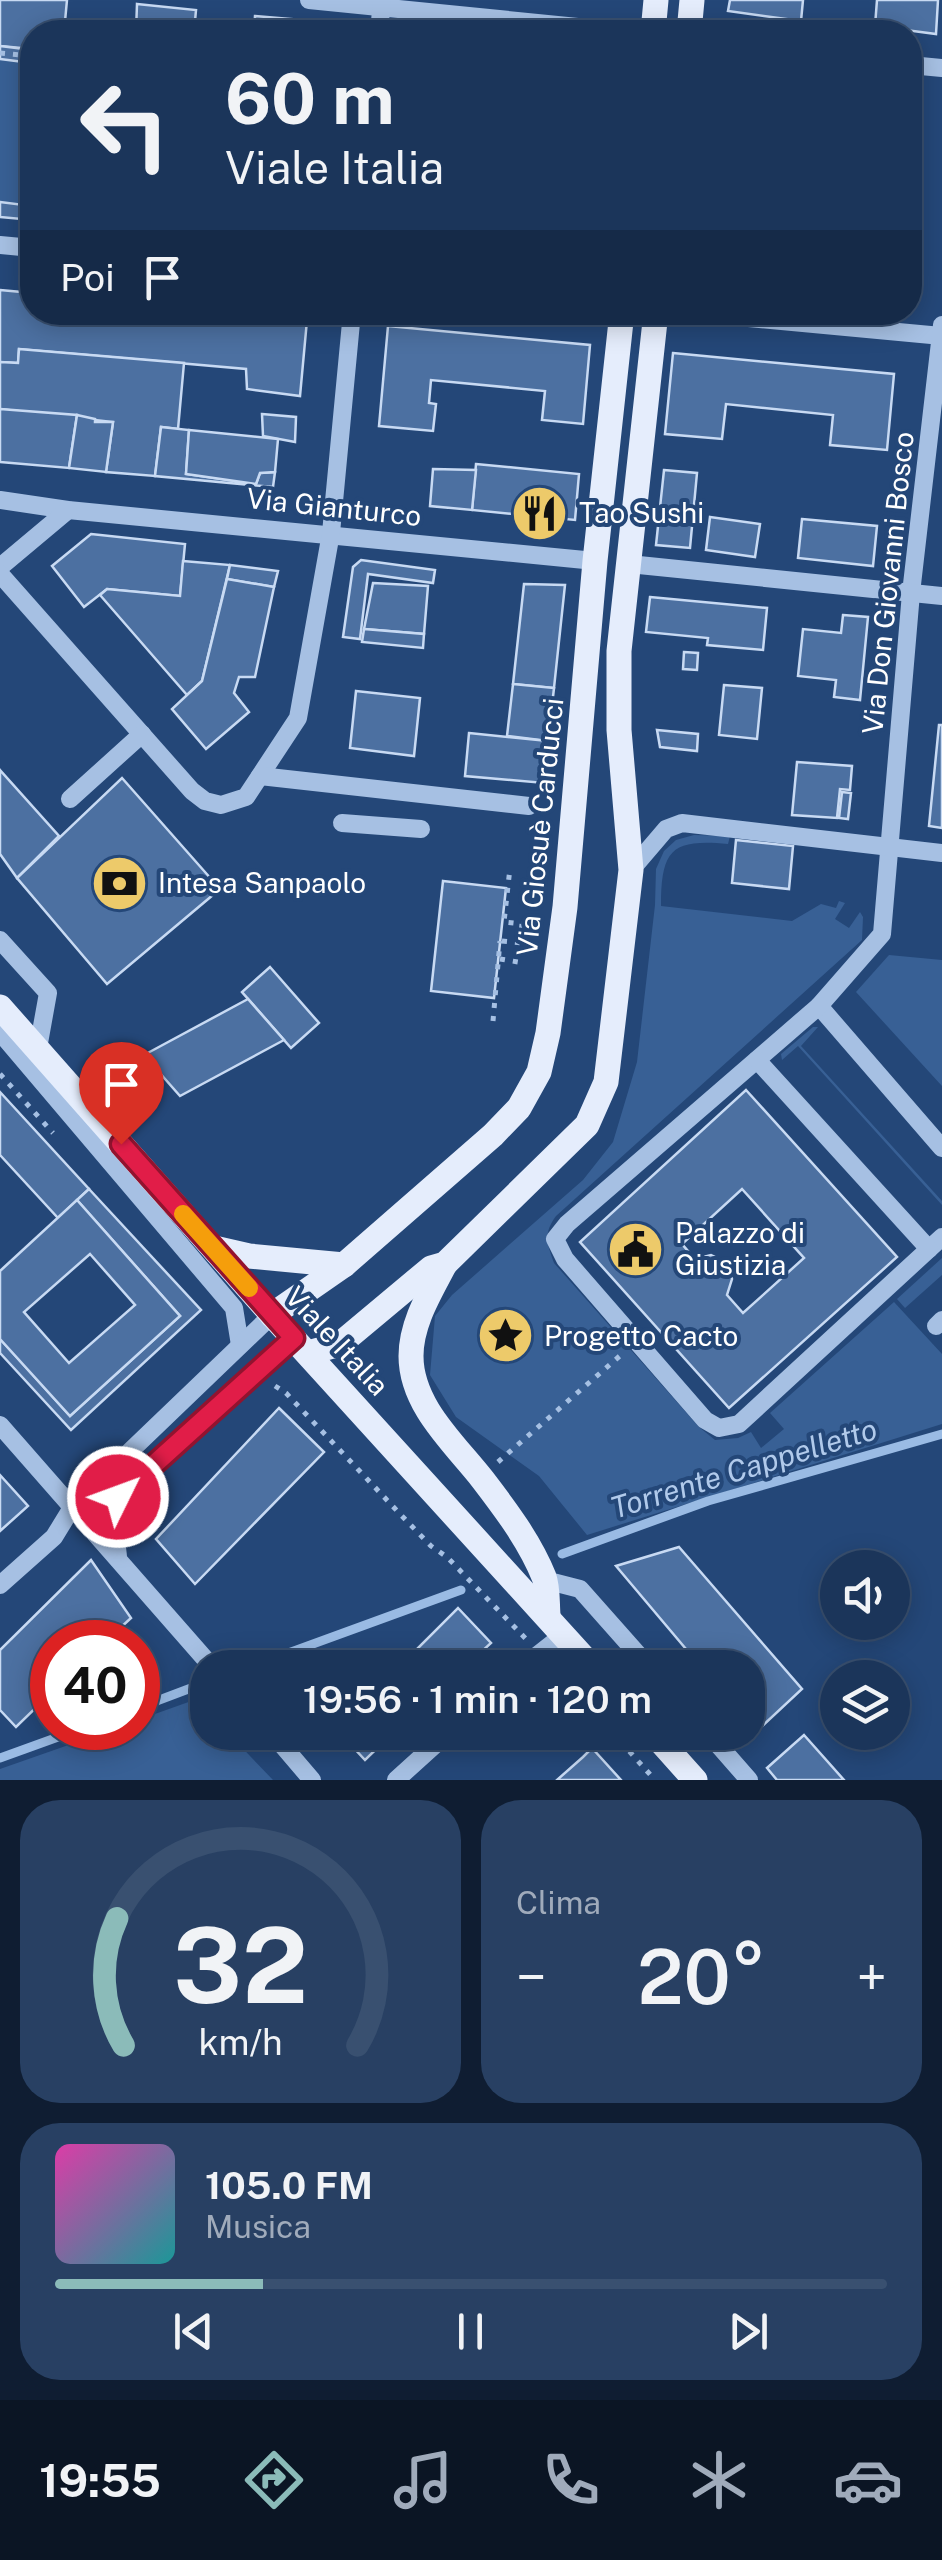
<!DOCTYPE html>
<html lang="it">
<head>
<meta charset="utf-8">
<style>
	body { margin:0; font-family:"Public Sans",sans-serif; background:#284063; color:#f1f3f6; height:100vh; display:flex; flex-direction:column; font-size:38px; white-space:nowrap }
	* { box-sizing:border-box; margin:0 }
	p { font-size:32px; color:#a0abbb }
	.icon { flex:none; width:55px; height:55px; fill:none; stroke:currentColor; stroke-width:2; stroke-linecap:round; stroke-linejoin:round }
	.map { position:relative; height:1780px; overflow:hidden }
	.panel { display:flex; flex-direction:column; gap:20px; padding:20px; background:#0f1d32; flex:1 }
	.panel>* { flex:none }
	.guide { position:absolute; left:20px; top:20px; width:902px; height:305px; border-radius:40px; box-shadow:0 5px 25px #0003,0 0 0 2px #395070; background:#1b355a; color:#f1f3f6; overflow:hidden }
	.fabs { position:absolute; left:820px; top:1550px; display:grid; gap:20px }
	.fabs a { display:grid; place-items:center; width:90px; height:90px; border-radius:50%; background:#1b355a; box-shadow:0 5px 25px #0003,0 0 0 2px #395070; font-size:50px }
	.speed { position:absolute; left:30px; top:1620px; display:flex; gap:20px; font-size:50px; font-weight:700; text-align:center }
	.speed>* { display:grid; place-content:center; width:130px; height:130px; border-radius:50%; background:#1b355a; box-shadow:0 5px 25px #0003,0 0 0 2px #395070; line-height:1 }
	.speed .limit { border:15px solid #d22; background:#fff; color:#111 }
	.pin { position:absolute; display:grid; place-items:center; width:85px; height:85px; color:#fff; margin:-102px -42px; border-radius:50% 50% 50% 0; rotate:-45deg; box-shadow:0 0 10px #0007 }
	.pin .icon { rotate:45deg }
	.me { position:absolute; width:110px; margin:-55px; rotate:48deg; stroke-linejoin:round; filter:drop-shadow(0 0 8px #0008) }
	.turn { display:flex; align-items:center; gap:35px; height:210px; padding:0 40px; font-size:45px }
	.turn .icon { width:130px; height:130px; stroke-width:2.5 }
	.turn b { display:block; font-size:70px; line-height:85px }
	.then { display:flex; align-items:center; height:95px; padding:0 40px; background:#0003; gap:20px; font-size:38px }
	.big { font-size:75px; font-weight:600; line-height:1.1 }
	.panel .tile { flex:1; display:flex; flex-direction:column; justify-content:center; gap:15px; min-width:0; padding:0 35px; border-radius:40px; background:#284063 }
	.panel .dial { align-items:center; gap:0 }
	.dial svg { height:260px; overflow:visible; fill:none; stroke:#395070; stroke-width:7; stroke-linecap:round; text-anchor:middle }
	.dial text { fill:#f1f3f6; stroke:none }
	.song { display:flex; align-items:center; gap:30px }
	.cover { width:120px; height:120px; border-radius:15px; background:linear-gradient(135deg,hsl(320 70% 55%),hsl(180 70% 35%)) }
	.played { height:10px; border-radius:5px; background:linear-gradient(90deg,#8bbbb9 25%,#395070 25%) }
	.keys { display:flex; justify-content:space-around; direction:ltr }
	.heat { display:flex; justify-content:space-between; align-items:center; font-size:55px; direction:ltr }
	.panel .tiles { flex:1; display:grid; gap:20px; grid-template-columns:1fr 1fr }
	.tile:last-child { grid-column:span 2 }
	.trip { position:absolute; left:190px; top:1650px; width:575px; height:100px; border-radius:40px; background:#1b355a; box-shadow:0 5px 25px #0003,0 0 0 2px #395070; font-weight:600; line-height:100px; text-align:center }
	.tabs { display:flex; height:160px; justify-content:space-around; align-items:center; background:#0b1524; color:#a0abbb }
	.tabs .icon { width:70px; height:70px }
	.tabs .active { color:#8bbbb9 }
	.tabs b { font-size:45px; color:#f1f3f6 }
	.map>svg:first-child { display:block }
	.green { fill:#386095 }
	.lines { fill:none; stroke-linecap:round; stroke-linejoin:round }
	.stream { stroke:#9abbe4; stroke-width:9 }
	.building { fill:#4c70a1; stroke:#c8daf3; stroke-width:2.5; fill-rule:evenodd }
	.path { stroke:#a6c0e3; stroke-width:5; stroke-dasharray:5 8; stroke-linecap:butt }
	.minor { stroke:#a6c0e3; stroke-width:18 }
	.major { stroke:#e5edfc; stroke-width:25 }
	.route-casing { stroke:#92132f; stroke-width:25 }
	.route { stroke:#e11d48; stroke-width:18 }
	.slow { stroke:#f59e0b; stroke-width:18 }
	.labels { text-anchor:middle; stroke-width:8; stroke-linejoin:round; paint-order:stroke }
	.street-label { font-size:28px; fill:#fff; stroke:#244778 }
	.poi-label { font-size:28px; fill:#fff; stroke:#244778; text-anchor:start }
	.water-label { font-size:30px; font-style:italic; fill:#b1caeb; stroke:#244778 }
</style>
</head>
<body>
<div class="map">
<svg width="942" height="1780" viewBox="0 0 942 1780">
	<rect width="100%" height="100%" fill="#244778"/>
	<g class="green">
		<polygon points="0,59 32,63 32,206 0,202"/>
		<path d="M 694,835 L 730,836 L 728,844 C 672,839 661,849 661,906 L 792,921 L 821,904 L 836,908 L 839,901 L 845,903 L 835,919 L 849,928 L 860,912 L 863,917 L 862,940 L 556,1216 C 543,1234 547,1243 554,1263 L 699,1427 L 715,1440 L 738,1438 L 751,1432 L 761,1448 L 784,1429 L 770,1413 L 894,1302 L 942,1354 L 942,1424 L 587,1535 L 539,1476 L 456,1417 L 430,1375 L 435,1316 L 452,1295 L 583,1180 L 613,1142 L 637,1062 L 655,905 L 656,869 L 664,851 L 676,840 Z"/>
		<polygon points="889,955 942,960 942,1086 856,992"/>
		<polygon points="813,1027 818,1027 801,1046 942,1201 942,1205 798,1046 782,1060 781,1054"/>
		<polygon points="942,1258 942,1275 905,1308 897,1299"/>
		<polygon points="197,1699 207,1710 208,1732 228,1733 273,1780 0,1780 0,1769 117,1728 138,1728 138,1720"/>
	</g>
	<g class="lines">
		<g class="stream">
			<polyline points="562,1554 708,1501 942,1434"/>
			<polyline points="247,1668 461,1590"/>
			<polyline points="138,1708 207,1682"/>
			<polyline points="0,1758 83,1728"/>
		</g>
	</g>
	<g class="building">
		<polygon points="0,0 67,0 64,32 32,32 32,49 0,46"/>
		<polygon points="730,0 803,0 801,21 728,11"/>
		<polygon points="877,0 938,0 936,34 875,26"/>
		<polygon points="137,4 196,10 194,32 136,32"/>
		<polygon points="255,16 313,21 312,32 254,32"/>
		<polygon points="313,21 340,24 339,32 312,32"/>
		<polygon points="0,46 32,50 32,63 0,59"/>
		<polygon points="910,90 918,90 922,96 919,130 913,134 910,134"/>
		<polygon points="0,202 32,206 32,220 0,217"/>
		<polygon points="0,290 32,293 32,312 232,312 307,320 300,396 247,389 246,369 19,349 18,363 0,362"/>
		<polygon points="388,326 590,345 583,424 542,420 545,391 431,380 429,403 436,404 433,431 379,426"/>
		<polygon points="19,349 184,363 178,429 161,427 155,476 106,472 113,422 0,409 0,362 18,363"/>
		<polygon points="673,353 894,374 887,450 830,445 833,415 726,404 722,439 665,434"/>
		<polygon points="0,409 77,415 69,468 0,462"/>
		<polygon points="262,414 296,417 295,442 263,436"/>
		<polygon points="77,415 95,419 95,422 113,422 106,472 69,468"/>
		<polygon points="161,427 189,430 186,474 256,484 260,473 275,472 273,487 155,476"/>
		<polygon points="189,430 278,439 275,472 260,473 256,484 186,474"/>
		<polygon points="476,464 579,474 575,520 472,510"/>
		<polygon points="433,469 476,470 472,510 430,506"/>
		<polygon points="664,470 697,473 690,548 656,545"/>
		<polygon points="710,517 760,524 755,557 706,550"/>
		<polygon points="802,519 877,526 873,566 798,558"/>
		<polygon points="91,534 185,544 180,596 107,589 84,607 52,566"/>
		<polygon points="361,560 435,570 433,583 368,574 360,639 343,637 353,567"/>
		<polygon points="183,561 230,565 202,681 187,695 100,595 107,589 180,596"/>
		<polygon points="230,565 278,571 274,587 227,579"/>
		<polygon points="227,579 274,587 255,677 239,677 234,693 249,712 206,749 172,709 202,681"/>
		<polygon points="373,583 428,586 424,634 364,629"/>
		<polygon points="524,584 565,585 554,688 513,684"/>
		<polygon points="650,597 767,608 763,650 707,645 708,638 646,632"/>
		<polygon points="843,615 868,617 860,700 834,697 836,680 798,676 803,629 841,633"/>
		<polygon points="364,629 424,634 423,648 362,642"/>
		<polygon points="684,652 698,653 697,670 683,669"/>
		<polygon points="513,684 554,688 548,741 507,736"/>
		<polygon points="724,685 762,688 757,739 719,735"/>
		<polygon points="356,691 420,698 414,756 350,748"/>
		<polygon points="939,725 942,725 942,828 929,826"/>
		<polygon points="657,730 698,734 697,751 660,747"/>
		<polygon points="469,733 548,741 544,783 465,776"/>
		<polygon points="797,762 852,766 850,790 840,789 837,818 792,815"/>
		<polygon points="0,770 59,836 17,878 0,854"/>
		<polygon points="122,778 220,889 107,984 17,878"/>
		<polygon points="842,792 851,793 848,819 839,818"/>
		<polygon points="736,840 793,846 789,889 732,883"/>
		<polygon points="443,881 506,888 494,998 431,991"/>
		<polygon points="270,967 319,1023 291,1048 242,992"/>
		<polygon points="248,999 284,1040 180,1096 144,1055"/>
		<path d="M 746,1090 L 897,1257 L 729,1408 L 580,1242 ZM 742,1189 L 804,1258 L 743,1313 L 727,1295 L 732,1279 L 727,1263 L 711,1255 L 695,1259 L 682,1244 Z"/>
		<polygon points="0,1092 89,1189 58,1218 0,1155"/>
		<polygon points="89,1189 201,1310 71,1430 0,1353 0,1339 70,1416 180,1316 77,1200"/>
		<path d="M 77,1200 L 180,1316 L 70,1416 L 0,1339 L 0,1271 ZM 90,1254 L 135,1305 L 69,1363 L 24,1312 Z"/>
		<polygon points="279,1408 324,1452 195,1584 156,1539"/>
		<polygon points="0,1475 28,1506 0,1531"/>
		<polygon points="679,1547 802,1689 757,1731 748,1720 748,1668 702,1668 616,1566"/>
		<polygon points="91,1560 131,1618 105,1642 52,1642 52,1692 16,1727 0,1710 0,1650"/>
		<polygon points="458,1608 491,1643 464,1668 398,1668"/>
		<polygon points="309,1653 322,1667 283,1668 280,1664"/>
		<polygon points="339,1732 394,1732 365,1760"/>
		<polygon points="804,1735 844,1780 777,1780 767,1768"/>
		<polygon points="592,1748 621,1780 557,1780 583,1757"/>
	</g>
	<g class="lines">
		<g class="path">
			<polyline points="0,53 32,56"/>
			<polyline points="502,941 534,944"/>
			<polyline points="500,959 518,962 522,924 504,922 510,868"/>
			<polyline points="493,1021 500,941"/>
			<polyline points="0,1074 53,1133"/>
			<polyline points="275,1386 286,1393 401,1515 431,1546 447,1557 527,1640"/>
			<polyline points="498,1462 622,1354"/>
			<polyline points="612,1732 655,1780"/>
		</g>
		<g class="minor">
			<polyline points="309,0 628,32"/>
			<polyline points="379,32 382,0"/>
			<polyline points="910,65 942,68"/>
			<polyline points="0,245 32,248"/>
			<polyline points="684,312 942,336"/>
			<polyline points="942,325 911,593 882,934 819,1006 942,1148"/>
			<polyline points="0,500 68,510 595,561"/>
			<polyline points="629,564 942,596"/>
			<polyline points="0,567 68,510"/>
			<polyline points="0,574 192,791 205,801 221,805 246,797 298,718 331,533 352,312"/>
			<polyline points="260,776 529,806"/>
			<polyline points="70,799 142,734"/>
			<polyline points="342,823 421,829"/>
			<polyline points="631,870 666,829 682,823 942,853"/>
			<polyline points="0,940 48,993 37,1054"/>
			<polyline points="819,1006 567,1224 555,1239 565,1259 705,1420 719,1428 739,1424 942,1237"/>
			<polyline points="0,1032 234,1308 240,1345"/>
			<polyline points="757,1060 929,1249"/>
			<polyline points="936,1326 942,1320"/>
			<polyline points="0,1425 213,1668"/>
			<path d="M 118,1559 C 118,1534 103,1519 119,1497 L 294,1338"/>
			<polyline points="545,1580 580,1589 650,1668"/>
			<polyline points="0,1585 54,1537 73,1506 272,1315"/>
			<polyline points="521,1668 563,1635"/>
			<polyline points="271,1732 312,1780"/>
			<polyline points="707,1732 749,1780"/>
			<polyline points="396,1780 449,1732"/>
		</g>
		<g class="major">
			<polyline points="653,32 656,0"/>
			<polyline points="689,32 692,0"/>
			<polyline points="0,1007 272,1315 593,1668"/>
			<polyline points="214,1248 249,1256 344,1265"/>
			<path d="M 445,1264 C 430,1293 411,1323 411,1356 C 411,1406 455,1444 483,1480 C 506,1510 530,1542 544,1577 C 548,1588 547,1603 548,1615"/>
			<polyline points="272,1315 344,1265 493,1135 519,1108 539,1072 548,1033 565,907 595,561 622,312"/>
			<polyline points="308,1353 340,1344 431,1268 445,1264 587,1125 606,1082 631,870 619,730 619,651 656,312"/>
			<polyline points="652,1732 695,1780"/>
		</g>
	</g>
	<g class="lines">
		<defs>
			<polyline id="route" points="118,1497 294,1338 121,1144"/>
		</defs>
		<use href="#route" class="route-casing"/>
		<use href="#route" class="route"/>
		<polyline class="slow" points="183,1214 249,1288"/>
	</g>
	<defs>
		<symbol id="restaurant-disc" viewBox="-11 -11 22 22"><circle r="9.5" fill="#edca6a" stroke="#244778"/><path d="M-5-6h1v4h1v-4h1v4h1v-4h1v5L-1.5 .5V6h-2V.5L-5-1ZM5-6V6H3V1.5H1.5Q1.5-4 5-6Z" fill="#111"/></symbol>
		<symbol id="bank-disc" viewBox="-11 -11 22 22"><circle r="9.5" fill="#edca6a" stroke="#244778"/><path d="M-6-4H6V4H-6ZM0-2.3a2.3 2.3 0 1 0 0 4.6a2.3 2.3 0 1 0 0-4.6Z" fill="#111"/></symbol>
		<symbol id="civic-disc" viewBox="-11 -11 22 22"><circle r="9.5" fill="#edca6a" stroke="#244778"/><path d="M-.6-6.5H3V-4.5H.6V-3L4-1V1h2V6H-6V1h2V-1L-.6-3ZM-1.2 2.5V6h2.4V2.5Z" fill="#111"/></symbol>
		<symbol id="sight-disc" viewBox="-11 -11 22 22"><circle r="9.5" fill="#edca6a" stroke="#244778"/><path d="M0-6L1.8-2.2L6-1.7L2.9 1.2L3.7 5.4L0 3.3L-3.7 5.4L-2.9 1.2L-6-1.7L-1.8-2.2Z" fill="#111"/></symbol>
	</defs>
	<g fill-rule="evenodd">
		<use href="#restaurant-disc" x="508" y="482" width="63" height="63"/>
		<use href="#bank-disc" x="88" y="852" width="63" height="63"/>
		<use href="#civic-disc" x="604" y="1218" width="63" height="63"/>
		<use href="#sight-disc" x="474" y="1304" width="63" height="63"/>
	</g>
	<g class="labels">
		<g class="street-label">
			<text transform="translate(334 507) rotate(6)" y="10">Via Gianturco</text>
			<text transform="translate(888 583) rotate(-84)" y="10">Via Don Giovanni Bosco</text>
			<text transform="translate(540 827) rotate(-84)" y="10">Via Giosuè Carducci</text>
			<text transform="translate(337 1341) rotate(47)" y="10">Viale Italia</text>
		</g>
		<g class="poi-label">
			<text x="579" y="523">Tao Sushi</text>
			<text x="158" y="893">Intesa Sanpaolo</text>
			<text x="675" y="1243">Palazzo di<tspan x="675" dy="32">Giustizia</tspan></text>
			<text x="544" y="1346">Progetto Cacto</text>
		</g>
		<g class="water-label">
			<text transform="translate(744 1469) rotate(-17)" y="10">Torrente Cappelletto</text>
		</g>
	</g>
</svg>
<div class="fabs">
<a><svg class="icon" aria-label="sound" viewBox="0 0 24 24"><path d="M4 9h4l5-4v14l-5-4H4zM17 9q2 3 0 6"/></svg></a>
<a><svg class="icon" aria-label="layers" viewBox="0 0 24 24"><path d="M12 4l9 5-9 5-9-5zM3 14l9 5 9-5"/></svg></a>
</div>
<div class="speed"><div class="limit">40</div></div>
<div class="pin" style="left:121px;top:1144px;background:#d93025"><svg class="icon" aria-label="arrive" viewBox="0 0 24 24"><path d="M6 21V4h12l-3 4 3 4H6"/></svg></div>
<svg class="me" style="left:118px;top:1497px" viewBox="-20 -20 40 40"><circle r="17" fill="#e11d48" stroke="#fff" stroke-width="3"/><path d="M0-11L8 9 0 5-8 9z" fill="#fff"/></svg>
<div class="trip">19:56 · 1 min · 120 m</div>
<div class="guide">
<div class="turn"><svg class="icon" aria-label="left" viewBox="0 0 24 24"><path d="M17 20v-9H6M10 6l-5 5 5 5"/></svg><div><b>60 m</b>Viale Italia</div></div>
<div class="then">Poi<svg class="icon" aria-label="arrive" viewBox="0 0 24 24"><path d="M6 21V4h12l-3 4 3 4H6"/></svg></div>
</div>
</div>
<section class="panel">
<div class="tiles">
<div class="tile dial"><svg viewBox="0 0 100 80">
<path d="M14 69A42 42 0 1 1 86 69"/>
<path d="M14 69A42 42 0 0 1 12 30" stroke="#8bbbb9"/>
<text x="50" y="56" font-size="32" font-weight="700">32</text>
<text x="50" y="72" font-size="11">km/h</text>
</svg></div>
<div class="tile"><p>Clima</p>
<div class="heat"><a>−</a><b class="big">20°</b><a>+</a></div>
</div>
<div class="tile">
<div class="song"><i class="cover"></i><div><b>105.0 FM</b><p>Musica</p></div></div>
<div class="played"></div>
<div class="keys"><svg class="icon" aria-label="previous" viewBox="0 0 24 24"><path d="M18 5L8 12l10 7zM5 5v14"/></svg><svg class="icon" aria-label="pause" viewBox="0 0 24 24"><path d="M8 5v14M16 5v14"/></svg><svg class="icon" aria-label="next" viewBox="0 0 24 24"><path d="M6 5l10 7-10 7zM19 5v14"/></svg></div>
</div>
</div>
</section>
<nav class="tabs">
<b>19:55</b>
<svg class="icon active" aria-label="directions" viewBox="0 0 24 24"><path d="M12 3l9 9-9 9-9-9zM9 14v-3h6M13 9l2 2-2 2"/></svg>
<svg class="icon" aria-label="music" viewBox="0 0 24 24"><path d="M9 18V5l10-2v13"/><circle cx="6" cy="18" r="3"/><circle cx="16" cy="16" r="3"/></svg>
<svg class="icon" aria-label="phone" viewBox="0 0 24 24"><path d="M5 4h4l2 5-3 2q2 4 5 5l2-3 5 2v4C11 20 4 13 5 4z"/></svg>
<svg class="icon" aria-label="climate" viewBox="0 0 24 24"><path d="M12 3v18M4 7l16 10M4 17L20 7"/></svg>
<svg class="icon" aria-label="car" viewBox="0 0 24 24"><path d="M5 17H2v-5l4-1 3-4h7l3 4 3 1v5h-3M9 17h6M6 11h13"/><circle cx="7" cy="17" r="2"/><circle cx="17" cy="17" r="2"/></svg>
</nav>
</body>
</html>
